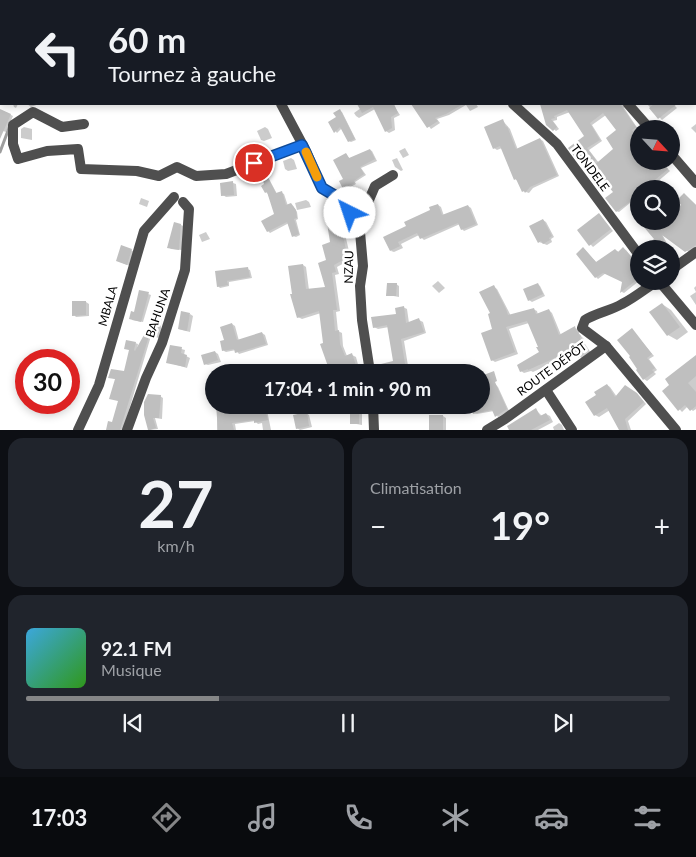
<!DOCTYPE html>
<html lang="fr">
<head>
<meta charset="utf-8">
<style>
	body { margin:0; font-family:Lato,sans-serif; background:#20242c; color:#f1f3f6; height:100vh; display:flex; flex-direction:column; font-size:19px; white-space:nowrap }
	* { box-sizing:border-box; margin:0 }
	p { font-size:16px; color:#9ea1a6 }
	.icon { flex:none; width:28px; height:28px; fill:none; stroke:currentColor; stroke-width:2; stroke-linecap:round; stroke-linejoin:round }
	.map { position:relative; height:430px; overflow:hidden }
	.side { display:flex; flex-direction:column; gap:8px; padding:8px; background:#0d0f14; flex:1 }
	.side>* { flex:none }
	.guide { position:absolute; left:0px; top:0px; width:696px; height:105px; box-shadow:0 2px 8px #0003; background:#171b24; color:#f1f3f6; overflow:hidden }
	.needle { width:32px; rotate:116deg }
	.buttons { position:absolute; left:630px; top:120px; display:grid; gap:10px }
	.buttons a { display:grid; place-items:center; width:50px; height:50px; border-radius:50%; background:#171b24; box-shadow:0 2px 8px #0003; font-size:25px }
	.speed { position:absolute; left:15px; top:349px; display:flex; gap:10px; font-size:25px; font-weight:700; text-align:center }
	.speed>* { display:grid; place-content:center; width:65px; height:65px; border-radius:50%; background:#171b24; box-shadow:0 2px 8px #0003; line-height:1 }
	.speed .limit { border:8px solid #d22; background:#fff; color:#111 }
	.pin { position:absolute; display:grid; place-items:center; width:42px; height:42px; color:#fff; margin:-21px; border:2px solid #fff; border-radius:50%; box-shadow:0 1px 5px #0007 }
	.me { position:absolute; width:55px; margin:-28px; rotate:319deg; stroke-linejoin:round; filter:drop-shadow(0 0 4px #0008) }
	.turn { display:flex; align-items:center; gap:18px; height:105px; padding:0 25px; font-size:22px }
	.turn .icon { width:65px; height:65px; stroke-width:2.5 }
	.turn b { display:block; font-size:35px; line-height:42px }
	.big { font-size:38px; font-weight:700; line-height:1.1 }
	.side .tile { flex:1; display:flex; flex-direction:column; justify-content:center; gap:8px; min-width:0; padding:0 18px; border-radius:15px; background:#20242c }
	.side .dial { align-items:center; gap:0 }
	.dial b { font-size:65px; line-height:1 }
	.song { display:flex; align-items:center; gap:15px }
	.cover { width:60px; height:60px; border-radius:8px; background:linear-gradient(135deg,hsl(200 70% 55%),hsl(110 70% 35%)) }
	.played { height:5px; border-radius:2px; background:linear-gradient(90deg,#858687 30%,#363941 30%) }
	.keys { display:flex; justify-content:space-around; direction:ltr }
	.heat { display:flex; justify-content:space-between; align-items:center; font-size:28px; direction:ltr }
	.side .tiles { flex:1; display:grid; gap:8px; grid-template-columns:1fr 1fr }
	.tile:last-child { grid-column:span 2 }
	.trip { position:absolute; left:205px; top:364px; width:285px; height:50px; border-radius:25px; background:#171b24; box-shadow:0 2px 8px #0003; font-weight:700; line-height:50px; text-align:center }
	.dock { display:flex; height:80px; justify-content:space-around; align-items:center; background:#090b0e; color:#9ea1a6 }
	.dock .icon { width:35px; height:35px }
	.dock .on { color:#858687 }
	.dock b { font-size:22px; color:#f1f3f6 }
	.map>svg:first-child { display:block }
	.shadow { fill:#0003; fill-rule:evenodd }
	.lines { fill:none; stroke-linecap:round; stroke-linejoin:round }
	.stream { stroke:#9d9d9d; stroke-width:3 }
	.building { fill:#bfbfbf }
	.street { stroke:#4f4f4f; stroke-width:10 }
	.route-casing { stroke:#114b97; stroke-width:12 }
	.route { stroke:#1a73e8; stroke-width:9 }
	.slow { stroke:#f59e0b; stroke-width:9 }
	.labels { text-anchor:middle; stroke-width:5; stroke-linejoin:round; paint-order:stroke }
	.street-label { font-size:12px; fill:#000; stroke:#fff }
</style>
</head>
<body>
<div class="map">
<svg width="696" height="430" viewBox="0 0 696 430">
	<rect width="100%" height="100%" fill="#fff"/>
	<g class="shadow">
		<polygon points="349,0 369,0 370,1 350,1"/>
		<polygon points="376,0 398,0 398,1 373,1"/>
		<polygon points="442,0 519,0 520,1 443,1"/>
		<polygon points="596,0 657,0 658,1 597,1"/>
		<polygon points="683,0 696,0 696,40 695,1"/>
		<polygon points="1,54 1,66 0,67 0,55"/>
		<polygon points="13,104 18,104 16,108 14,107"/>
		<polygon points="27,104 39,104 31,107"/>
		<polygon points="358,104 393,104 400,115 394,118 395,130 389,133 386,131 375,109 359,118 356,116 354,113 361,108"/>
		<polygon points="412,104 476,104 478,107 470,111 466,105 449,115 437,119 440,123 431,129"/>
		<path d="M 541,104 L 624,104 L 624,108 L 638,129 L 634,132 L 639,139 L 637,147 L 639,161 L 662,163 L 670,171 L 649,189 L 639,189 L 639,202 L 637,200 L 632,205 L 630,203 L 619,212 L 616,211 L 615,192 L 593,165 L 589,168 L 582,160 L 578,159 L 586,136 L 570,112 L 557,117 L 557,120 L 553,121 L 559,129 L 556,131 L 548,124 ZM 606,115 L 618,131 L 615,149 L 599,163 L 589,150 L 602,141 L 592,125 Z"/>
		<polygon points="647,104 673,104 677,108 662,120"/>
		<polygon points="1,110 13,116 6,132 0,130"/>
		<polygon points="340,111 342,112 356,140 351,142 349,141 342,128 337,133 329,123 337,118"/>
		<polygon points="503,121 510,129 518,150 540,139 543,141 559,176 533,188 529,193 523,191 518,181 515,179 502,148 497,150 494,148"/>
		<polygon points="696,124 696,133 691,128"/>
		<polygon points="24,127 32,129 32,140 21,138 21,129"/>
		<polygon points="265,127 268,129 272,138 264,141 261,140 257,131"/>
		<polygon points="405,148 409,155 403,158 399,151"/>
		<polygon points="370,150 372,151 377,161 361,168 366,175 355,182 356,184 347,189 344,188 346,154 350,159"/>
		<polygon points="291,158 294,160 297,169 288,171 285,169 283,161"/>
		<polygon points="397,158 403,170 401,171 395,167 392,160"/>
		<polygon points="265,173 267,175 277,194 282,193 284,194 288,206 293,206 297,212 298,219 296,220 300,235 296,237 293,236 289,223 270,233 268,231 276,215 268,194 266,192"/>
		<polygon points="233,183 236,184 237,196 226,197 223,195"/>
		<polygon points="684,194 696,205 696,248 689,252 662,234 670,249 656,249 651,243 671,221 671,216 682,205"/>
		<polygon points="141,198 149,201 147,207 139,204"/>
		<polygon points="306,200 309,202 311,207 297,210 295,203"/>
		<polygon points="438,205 441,207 444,216 468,206 471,208 478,225 464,231 462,229 460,224 424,240 419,235 401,244 403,248 394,252 391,251 408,227"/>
		<polygon points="599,214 613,231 593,247 578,231"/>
		<polygon points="543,220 546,222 554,237 551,239 552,242 547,245 539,242"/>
		<polygon points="335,223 339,225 339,228 344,230 349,251 352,253 353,258 337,267 339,274 335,275 340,311 336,312 338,331 342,333 343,346 347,356 352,355 356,357 360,372 331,372 322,345 324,344 321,313 302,319 298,317 293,295 303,265 306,267 309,290 327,288 328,261"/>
		<polygon points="181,225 183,226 182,250 171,249 169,247"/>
		<polygon points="206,232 210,239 202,242 199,235"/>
		<polygon points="583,248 597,263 615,250 619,252 623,249 626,250 639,266 639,281 624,293 622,292 623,282 606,273 598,279 596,277 578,254"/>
		<polygon points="131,250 134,252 130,266 120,262"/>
		<polygon points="671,251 677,261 671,264"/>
		<polygon points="247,269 250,270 252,278 229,282 229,286 220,288 218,286"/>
		<polygon points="438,281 445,288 439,293 432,286"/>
		<polygon points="396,284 399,286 399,297 388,295"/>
		<polygon points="537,284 540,286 545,296 532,302 529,300"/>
		<polygon points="696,286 696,305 690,296 696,292 694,288"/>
		<polygon points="494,287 497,289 511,316 533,309 537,311 538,315 549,310 552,313 561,335 575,328 579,330 579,334 584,339 583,341 591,353 582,359 576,352 533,372 531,371 524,373 521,371 540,353 540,347 529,323 509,329 518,354 495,362 492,360 494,329 492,314"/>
		<polygon points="148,294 151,295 143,322 132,320 135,313"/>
		<polygon points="86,302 89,304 89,316 76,317 74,315"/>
		<polygon points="662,304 671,310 688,332 677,340 668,335"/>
		<polygon points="403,307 407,309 409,323 419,320 423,322 426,333 404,341 409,372 381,372 379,366 394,362 389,327 378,329 374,327 398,315"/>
		<polygon points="160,308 162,309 161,328 162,329 159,338 151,336 123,430 107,430 113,424 120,401 116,379 112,378 125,373 135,343 138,344 137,350"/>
		<polygon points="190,314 193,316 190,332 182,330 179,329"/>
		<polygon points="232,324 235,326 239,341 262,333 265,335 268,345 239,354 236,350 226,352 224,351 225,341"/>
		<polygon points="632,330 654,356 649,359 657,370 654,372 656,374 647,381 644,379"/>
		<polygon points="171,346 185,350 184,355 190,358 187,368 167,362"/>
		<polygon points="215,352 218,354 221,362 208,365 205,364"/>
		<polygon points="696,357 696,409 693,411 688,406 682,412 664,392"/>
		<polygon points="306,368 308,372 297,372 296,370"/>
		<polygon points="496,385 498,387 509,411 498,417 494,411 477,414 474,413 473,405 481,405"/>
		<polygon points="607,385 610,387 617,397 628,388 640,397 646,404 628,421 631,430 620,430 610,410 599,417 595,415 598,395"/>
		<polygon points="160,396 163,398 162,419 155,418 158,429 149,430 145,415"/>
		<polygon points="217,405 266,405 271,430 263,430 262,423 258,424 255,421 235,424 236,430 217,430"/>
		<polygon points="396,405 414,405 414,406 399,408"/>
		<polygon points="351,410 362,412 362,425 351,423"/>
		<polygon points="536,410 542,416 546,414 550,416 553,422 538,430 511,430"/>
		<polygon points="306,413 309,415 312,427 300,430 297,428"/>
		<polygon points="430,416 443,416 446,418 446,430 430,430"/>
		<polygon points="559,423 562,425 564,430 554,430 553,427"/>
	</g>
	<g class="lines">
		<polyline class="stream" points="0,152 9,128"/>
	</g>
	<g class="building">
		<polygon points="357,104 394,104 398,113 391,117 392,128 385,132 373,107 362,113"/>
		<polygon points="411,104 463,104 446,114 435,118 438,121 427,128"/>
		<polygon points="540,104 620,104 636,127 632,130 639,140 639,143 635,145 639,150 639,161 662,161 668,169 644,189 639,189 639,195 616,212 605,198 613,192 592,167 613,149 606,138 616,130 603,113 590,123 600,140 587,148 596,160 585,167 579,158 577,160 568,148 584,136 567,110 554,116 555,118 551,119 557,127 553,131 546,125"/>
		<polygon points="654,104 677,104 658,119 649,108"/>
		<polygon points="0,109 11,114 0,139"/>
		<polygon points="340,109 355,139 348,142 340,127 334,133 328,122 336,117 333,113"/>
		<polygon points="503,119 506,127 507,126 516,149 540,138 557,175 530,187 525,193 524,191 522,192 516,179 514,180 500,146 493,149 484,127"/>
		<polygon points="370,149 375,159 360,167 364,174 354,181 355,183 343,189 339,181 343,179 333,160 346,153 349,158"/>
		<polygon points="265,172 276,193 282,191 286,205 291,203 296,210 297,218 294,219 299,234 292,237 287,222 267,232 261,221 274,214 267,192 265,193 261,186 264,184 261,174"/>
		<polygon points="233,181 234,195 221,196 220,183"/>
		<polygon points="684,193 696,205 696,245 685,252 662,235 664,240 654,249 649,243 654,239 643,226 646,224 643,221 671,221 671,217 679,211 676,209 681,205 677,200"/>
		<polygon points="438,204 442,215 468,205 476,224 461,230 458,223 420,239 417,233 398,242 400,246 390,251 383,237 406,226 404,222 430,210 429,207"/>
		<polygon points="599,213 611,229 589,246 577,230"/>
		<polygon points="543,219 552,236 549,238 550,240 543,244 541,241 538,243 529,226"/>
		<polygon points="336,221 337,227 341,226 346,250 349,250 350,256 334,265 336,272 332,273 337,310 333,310 335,331 339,330 340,344 345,356 352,353 358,372 330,372 320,344 323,343 319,311 297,318 290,294 292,294 288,266 303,264 306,289 325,287 318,263 326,260 322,245 330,242 327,223"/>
		<polygon points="174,222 181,224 179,250 167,248"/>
		<polygon points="121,245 132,249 127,265 116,261"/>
		<polygon points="583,247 596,262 615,249 618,252 623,247 639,266 639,278 620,293 622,282 603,273 595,278 576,254"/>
		<polygon points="248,267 250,277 227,281 228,285 217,287 215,271"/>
		<polygon points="387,283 397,283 396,296 386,296"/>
		<polygon points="538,283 543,294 528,301 523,289"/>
		<polygon points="494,285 506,309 508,315 534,308 536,314 549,309 559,335 575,326 576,330 581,336 580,338 588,350 578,358 573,350 528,370 528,369 520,372 517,365 539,352 536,347 538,347 527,321 506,327 515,352 491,361 481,333 492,329 488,314 490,313 479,292"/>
		<polygon points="139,290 149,292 141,322 129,319 131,311 134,312"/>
		<polygon points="72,301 86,301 86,315 72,316"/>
		<polygon points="662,303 680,327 667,336 649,312"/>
		<polygon points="160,306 159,326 160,326 157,337 149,336 120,430 106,430 108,421 112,422 118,401 109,399 115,379 108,378 111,369 124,371 129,350 124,349 126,340 136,342 134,350 135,351"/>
		<polygon points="404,306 406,323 419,318 424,332 401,339 406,370 396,372 395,369 379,372 377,365 393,361 387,325 373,328 371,317 396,314 395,308"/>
		<polygon points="181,311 190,313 187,331 178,329"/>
		<polygon points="232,323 237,340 262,332 266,344 235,353 234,349 222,351 220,341 224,340 220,327"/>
		<polygon points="632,328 652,354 647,358 655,368 652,370 654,372 643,380 636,370 637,369 629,357 630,356 617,340"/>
		<polygon points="170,345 182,347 181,353 187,355 185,367 166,363"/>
		<polygon points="215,351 218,360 204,365 201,355"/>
		<polygon points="696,355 696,376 688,383 696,392 696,406 690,411 685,405 678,411 662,391 669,385 665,379"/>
		<polygon points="494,371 497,381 495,382 507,409 495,417 492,410 473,414 471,405 481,405 481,376"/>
		<polygon points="607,384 615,397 625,385 637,393 644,402 625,419 628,430 619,430 607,408 594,416 585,402 596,395 594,392"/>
		<polygon points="148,394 161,395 159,418 153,418 156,428 150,430 148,430 144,415 144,402"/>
		<polygon points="216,405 264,405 268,420 254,423 254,420 232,423 234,430 218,430"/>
		<polygon points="536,408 540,416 546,413 550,420 531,430 509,430 507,426"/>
		<rect x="350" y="409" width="9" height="15"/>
		<polygon points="307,412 309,426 296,429 293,415"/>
		<rect x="429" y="415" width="14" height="15"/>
	</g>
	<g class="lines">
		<g class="street">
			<polyline points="239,0 240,1"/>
			<polyline points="430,0 431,1"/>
			<polyline points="540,0 541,1"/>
			<polyline points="281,104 306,151 322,188 339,198 361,229"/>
			<polyline points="513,104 557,144 639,255"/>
			<polyline points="628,104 650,129"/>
			<polyline points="84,124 62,127 33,112 13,125 13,144 18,159 47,151 78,149 81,169 137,171 159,176 177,167 196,176 226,174 302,145"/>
			<polyline points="671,154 696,183"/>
			<polyline points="671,270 696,252"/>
			<polyline points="659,281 696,325"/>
			<polyline points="606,346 676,430"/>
			<polyline points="370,372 362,320 360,286 363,266 360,232 366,207 375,186 393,175"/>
			<polyline points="546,390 572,430"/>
			<polyline points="373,405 374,430"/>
			<polyline points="78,430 99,385 144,231 174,197"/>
			<polyline points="127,430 146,378 162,343 185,270 189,209 183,202"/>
			<path d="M 487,430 L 505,419 L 606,346 L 582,328 L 585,320 C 596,313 610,311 622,304 C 634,298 645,289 657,281"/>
		</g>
	</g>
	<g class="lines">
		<defs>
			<polyline id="route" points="254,163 302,145 322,188 339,198 350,213"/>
		</defs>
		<use href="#route" class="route-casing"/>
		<use href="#route" class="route"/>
		<polyline class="slow" points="306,152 317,177"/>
	</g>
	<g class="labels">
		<g class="street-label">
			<text transform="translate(590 168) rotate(53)" y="4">TONDELE</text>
			<text transform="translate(349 267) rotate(-89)" y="4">NZAU</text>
			<text transform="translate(108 306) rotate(-74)" y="4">MBALA</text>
			<text transform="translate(158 313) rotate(-71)" y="4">BAHUNA</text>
			<text transform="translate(552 369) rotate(-36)" y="4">ROUTE DÉPÔT</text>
		</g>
	</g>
</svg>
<div class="buttons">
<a><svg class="needle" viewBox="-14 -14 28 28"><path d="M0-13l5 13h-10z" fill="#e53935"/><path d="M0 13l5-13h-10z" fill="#9ea1a6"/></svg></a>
<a><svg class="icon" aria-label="search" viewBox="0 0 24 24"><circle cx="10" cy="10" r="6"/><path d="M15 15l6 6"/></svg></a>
<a><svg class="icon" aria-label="layers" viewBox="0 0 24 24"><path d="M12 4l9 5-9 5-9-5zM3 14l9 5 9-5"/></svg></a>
</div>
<div class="speed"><div class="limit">30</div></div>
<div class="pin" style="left:254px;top:163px;background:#d93025"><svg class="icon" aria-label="arrive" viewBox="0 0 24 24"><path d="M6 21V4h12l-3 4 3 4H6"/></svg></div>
<svg class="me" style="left:350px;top:213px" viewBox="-20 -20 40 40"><circle r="19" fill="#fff"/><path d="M0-13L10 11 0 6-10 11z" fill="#1a73e8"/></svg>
<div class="trip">17:04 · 1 min · 90 m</div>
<div class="guide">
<div class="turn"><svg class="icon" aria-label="left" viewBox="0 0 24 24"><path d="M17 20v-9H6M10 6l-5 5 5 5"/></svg><div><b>60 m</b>Tournez à gauche</div></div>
</div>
</div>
<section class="side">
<div class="tiles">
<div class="tile dial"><b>27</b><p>km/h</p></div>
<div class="tile"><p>Climatisation</p>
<div class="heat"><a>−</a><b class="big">19°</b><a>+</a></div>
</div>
<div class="tile">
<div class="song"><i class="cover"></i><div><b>92.1 FM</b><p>Musique</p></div></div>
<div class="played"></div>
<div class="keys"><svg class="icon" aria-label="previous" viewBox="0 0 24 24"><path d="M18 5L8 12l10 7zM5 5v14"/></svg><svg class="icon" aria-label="pause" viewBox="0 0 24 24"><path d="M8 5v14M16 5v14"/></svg><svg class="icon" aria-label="next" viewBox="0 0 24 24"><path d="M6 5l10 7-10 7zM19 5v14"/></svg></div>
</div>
</div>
</section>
<nav class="dock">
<b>17:03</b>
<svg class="icon on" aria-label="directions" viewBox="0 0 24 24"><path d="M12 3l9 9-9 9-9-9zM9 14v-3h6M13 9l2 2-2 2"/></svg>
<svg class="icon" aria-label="music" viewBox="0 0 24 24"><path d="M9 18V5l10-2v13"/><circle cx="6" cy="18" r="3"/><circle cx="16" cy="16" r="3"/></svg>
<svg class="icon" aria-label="phone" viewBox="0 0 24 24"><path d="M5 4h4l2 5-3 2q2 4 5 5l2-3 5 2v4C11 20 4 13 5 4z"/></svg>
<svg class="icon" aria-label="climate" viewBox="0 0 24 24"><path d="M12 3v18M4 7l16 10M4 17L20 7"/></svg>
<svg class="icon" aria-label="car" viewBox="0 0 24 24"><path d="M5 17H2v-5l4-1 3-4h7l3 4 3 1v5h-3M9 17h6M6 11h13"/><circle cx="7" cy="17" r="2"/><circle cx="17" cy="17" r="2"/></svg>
<svg class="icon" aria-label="filters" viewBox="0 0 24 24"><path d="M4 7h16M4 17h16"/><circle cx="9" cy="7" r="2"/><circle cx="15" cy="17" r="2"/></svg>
</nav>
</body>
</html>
